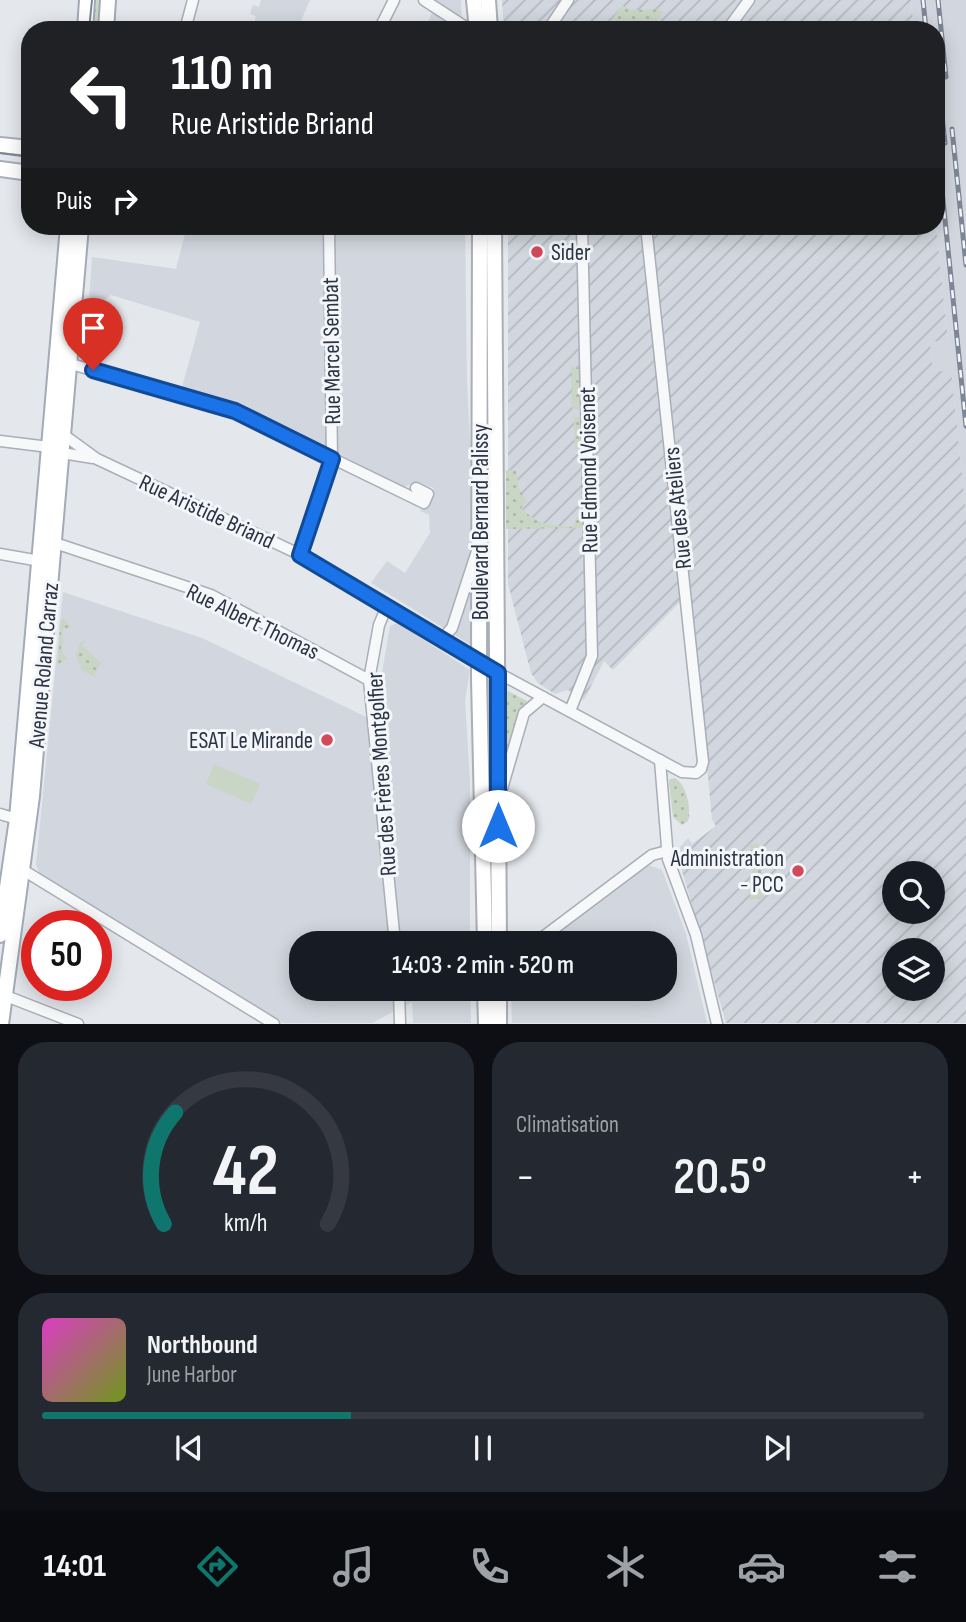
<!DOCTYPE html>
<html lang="fr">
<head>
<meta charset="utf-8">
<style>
	body { margin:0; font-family:"Sofia Sans Condensed",sans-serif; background:#242831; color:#f1f3f6; height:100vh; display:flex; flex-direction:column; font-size:26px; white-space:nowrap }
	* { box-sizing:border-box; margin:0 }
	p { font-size:23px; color:#9ea1a6 }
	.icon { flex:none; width:38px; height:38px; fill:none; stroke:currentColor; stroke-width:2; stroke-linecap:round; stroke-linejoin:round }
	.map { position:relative; height:1024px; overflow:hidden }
	.details { display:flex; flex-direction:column; gap:18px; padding:18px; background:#0d0f14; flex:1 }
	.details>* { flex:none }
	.top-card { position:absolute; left:21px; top:21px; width:924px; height:214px; border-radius:28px; box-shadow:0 4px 18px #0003; background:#202124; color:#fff; overflow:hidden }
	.fabs { position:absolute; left:882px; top:861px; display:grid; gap:14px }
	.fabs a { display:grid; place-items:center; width:63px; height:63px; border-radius:50%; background:#171b24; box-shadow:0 4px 18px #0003; font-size:35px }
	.speed { position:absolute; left:21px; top:910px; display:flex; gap:14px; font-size:35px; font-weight:700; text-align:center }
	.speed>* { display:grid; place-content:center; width:91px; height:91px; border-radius:50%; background:#171b24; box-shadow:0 4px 18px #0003; line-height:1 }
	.speed .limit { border:10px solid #d22; background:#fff; color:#111 }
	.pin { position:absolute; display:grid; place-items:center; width:60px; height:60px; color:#fff; margin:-72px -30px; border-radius:50% 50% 50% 0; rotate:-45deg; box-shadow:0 0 7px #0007 }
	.pin .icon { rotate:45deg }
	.me { position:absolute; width:77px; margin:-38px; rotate:0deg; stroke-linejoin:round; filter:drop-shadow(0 0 5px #0008) }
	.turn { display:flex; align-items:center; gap:24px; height:147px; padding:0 35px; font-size:32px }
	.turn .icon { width:91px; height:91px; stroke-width:2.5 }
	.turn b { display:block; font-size:49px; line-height:60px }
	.then { display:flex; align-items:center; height:66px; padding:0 35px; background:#0003; gap:14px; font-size:26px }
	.big { font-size:52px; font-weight:600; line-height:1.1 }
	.details .tile { flex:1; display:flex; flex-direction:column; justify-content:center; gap:10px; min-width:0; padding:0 24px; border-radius:28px; background:#242831 }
	.details .dial { align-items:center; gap:0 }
	.dial svg { height:182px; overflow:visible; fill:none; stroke:#363941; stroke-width:7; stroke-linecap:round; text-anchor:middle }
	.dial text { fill:#f1f3f6; stroke:none }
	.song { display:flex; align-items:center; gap:21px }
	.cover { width:84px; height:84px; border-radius:10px; background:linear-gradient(135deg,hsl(310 70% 55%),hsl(80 70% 35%)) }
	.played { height:7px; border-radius:4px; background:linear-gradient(90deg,#0f766e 35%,#363941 35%) }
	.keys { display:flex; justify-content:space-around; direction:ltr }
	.heat { display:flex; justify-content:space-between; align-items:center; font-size:38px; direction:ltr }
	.details .tiles { flex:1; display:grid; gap:18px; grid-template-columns:1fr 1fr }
	.tile:last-child { grid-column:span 2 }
	.trip { position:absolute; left:289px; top:931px; width:388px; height:70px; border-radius:28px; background:#171b24; box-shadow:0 4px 18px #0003; font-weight:600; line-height:70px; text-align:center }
	.tabs { display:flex; height:112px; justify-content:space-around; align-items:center; background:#090b0e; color:#9ea1a6 }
	.tabs .icon { width:49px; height:49px }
	.tabs .current { color:#0f766e }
	.tabs b { font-size:32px; color:#f1f3f6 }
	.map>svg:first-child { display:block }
	.built { fill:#d2d6de }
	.industrial { fill:url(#industrial-furrows); fill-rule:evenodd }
	.grass { fill:url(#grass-dots) }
	.pitch { fill:#c9d6c5 }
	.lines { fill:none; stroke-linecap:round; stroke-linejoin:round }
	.street-casing { stroke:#a9aeb7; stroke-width:13 }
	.secondary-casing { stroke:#a9aeb7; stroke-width:18 }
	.primary-casing { stroke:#a3abb8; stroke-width:18 }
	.street { stroke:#f7f8fa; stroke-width:10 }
	.secondary { stroke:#fff; stroke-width:14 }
	.primary { stroke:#fff; stroke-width:14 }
	.tram { stroke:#7d8696; stroke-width:2 }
	.rail-casing { stroke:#7d8696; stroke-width:5 }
	.rail { stroke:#f4f6f9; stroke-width:2.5; stroke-dasharray:8; stroke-linecap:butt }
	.route-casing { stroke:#114b97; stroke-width:18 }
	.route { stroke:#1a73e8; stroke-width:12 }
	.poi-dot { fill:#d1495b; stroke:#f4f6f9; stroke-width:2.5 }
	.labels { text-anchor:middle; stroke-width:6; stroke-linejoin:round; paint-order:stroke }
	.poi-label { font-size:23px; fill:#2b3445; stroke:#f4f6f9; text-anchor:end }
	.street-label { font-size:23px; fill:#2b3445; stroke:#f4f6f9 }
</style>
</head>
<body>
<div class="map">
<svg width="966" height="1024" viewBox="0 0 966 1024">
	<defs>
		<pattern id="industrial-furrows" width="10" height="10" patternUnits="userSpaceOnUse" patternTransform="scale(1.75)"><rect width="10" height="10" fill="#d2d6de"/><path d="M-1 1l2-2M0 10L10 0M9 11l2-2" fill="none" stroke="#b4b8c0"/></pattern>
		<pattern id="grass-dots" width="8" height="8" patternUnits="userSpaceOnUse" patternTransform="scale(1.75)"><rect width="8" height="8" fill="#c9d6c5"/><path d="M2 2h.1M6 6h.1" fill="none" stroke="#adb8ab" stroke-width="1.8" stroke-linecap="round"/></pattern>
	</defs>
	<rect width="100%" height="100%" fill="#e4e7ec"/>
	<g class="built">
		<polygon points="261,0 310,0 297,30 252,30 256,16 250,14 253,5 259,7"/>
		<polygon points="429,0 461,0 462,30 425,30 435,5"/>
		<polygon points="911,0 966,0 966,513 951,371 933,372 930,342 948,339 936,226 936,30 914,30"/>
		<polygon points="187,226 465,226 467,381 474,519 471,645 371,583 387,561 405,573 430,533 429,515 420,511 434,488 417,482 404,487 237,402 182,387 200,322 111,295 100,302 89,302 92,257 176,269"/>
		<polygon points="63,592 202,638 385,726 381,679 390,626 398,623 470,670 465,701 470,781 470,943 301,943 301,989 470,989 471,1023 413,1023 412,1002 372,1023 283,1023 41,878 36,864"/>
		<polygon points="648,865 662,870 686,934 707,1023 512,1023 511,989 665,989 665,943 545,943"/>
	</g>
	<g class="industrial">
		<polygon points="502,0 911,0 914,30 504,30"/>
		<path d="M 508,226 L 936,226 L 948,340 L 930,342 L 933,372 L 951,370 L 966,513 L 966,1023 L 726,1023 L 681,867 L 680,847 L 688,838 L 692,844 L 716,826 L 712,820 L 692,603 L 679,603 L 613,670 L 604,661 L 584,700 L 568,690 L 555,694 L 538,683 L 531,673 L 508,584 ZM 894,873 L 933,873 L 933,912 L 894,912 ZM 894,950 L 933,950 L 933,989 L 894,989 Z"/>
	</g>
	<g class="grass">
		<polygon points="90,0 104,0 102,30 87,30"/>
		<path d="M 622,5 C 636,16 647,4 663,12 L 651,30 L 605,30 Z"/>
		<polygon points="571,366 579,368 580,408 572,409"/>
		<polygon points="574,417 580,417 581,449 575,449"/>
		<path d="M 506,470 L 516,470 L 519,489 L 527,502 L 521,508 C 536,524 553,527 574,526 L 576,518 L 583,516 L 585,528 L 506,529 Z"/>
		<polygon points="64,618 71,628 63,629 62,654 68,658 58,665 60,621"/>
		<polygon points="87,639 82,645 101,663 94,675 97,678 83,671 76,656 80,643"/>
		<polygon points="504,689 527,701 504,761"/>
		<path d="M 675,778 C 688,786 691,811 688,821 L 682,825 L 673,817 L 669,784 L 670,779 Z"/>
		<polygon points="758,843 764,898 750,900 749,885 754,884 750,844"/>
	</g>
	<polygon class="pitch" points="214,764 260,784 251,804 206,784"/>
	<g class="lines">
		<defs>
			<g id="street">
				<polyline points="424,0 470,30"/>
				<polyline points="185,30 193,0"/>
				<polyline points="379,30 394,0"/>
				<polyline points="548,30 568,0"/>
				<polyline points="727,30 749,0"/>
				<polyline points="71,364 235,411 424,503 428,494 416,488"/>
				<polyline points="64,435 97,459 301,555 465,655 682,772 696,773 701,769 703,762 646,226"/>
				<polyline points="0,441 49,447"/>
				<polyline points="62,453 93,458"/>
				<polyline points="55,543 211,595 369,680"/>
				<polyline points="0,554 40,561"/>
				<polyline points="301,555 332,459 329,226"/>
				<polyline points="387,606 379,625 369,680 395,943"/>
				<polyline points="441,640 452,628 477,551"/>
				<polyline points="570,711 592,656 582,226"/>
				<polyline points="660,760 668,859 696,935 717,1024"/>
				<polyline points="501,792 524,713 543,697"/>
				<polyline points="0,814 17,819"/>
				<polyline points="23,870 274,1024"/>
				<polyline points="535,943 652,855 667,851"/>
				<polyline points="399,989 400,1024"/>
				<polyline points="6,996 78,1024"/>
			</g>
			<g id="secondary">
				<polyline points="474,0 477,30"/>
				<polyline points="488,0 490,30"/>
				<polyline points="0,145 30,148"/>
				<polyline points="0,169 30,173"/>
				<polyline points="480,226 479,678 485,943"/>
				<polyline points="494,226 499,943"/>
				<polyline points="485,989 486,1024"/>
				<polyline points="499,989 499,1024"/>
			</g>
			<g id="primary">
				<polyline points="85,30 87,0"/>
				<polyline points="106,30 108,0"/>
				<polyline points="0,935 17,819 68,226"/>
				<polyline points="1,1024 32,796 81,226"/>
			</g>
		</defs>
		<use href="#street" class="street-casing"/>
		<use href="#secondary" class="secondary-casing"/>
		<use href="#primary" class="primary-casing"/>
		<use href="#street" class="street"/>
		<use href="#secondary" class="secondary"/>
		<use href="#primary" class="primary"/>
		<g class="tram">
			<polyline points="89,30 92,0"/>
			<polyline points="0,153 30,157"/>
		</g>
		<defs>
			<g id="rail">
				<polyline points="923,0 926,30"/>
				<polyline points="938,0 946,77"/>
				<polyline points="936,63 945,143"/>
				<polyline points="952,129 966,265"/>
				<polyline points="936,131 966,426"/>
			</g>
		</defs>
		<use href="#rail" class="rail-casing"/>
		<use href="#rail" class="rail"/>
	</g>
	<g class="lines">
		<defs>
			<polyline id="route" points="93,370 235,411 332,459 300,555 498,673 498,826"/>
		</defs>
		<use href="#route" class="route-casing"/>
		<use href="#route" class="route"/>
	</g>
	<g class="poi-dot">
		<circle cx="537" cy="252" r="7"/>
		<circle cx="327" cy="740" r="7"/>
		<circle cx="798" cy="871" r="7"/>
	</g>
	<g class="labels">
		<g class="poi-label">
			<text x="551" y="260" text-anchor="start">Sider</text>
			<text x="313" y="748">ESAT Le Mirande</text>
			<text x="784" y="866">Administration<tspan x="784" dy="26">- PCC</tspan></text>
		</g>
		<g class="street-label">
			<text transform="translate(331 351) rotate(-91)" y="8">Rue Marcel Sembat</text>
			<text transform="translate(588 470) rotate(-91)" y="8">Rue Edmond Voisenet</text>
			<text transform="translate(677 508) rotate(-96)" y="8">Rue des Ateliers</text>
			<text transform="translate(207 511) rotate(25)" y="8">Rue Aristide Briand</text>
			<text transform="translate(480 522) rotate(-90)" y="8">Boulevard Bernard Palissy</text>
			<text transform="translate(253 621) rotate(26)" y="8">Rue Albert Thomas</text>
			<text transform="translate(43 665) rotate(-85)" y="8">Avenue Roland Carraz</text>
			<text transform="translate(381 774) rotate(-94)" y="8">Rue des Frères Montgolfier</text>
		</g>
	</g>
</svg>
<div class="fabs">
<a><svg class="icon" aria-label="search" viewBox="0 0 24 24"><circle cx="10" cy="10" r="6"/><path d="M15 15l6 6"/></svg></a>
<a><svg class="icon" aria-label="layers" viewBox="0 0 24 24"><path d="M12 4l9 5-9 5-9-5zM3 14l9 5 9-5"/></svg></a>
</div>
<div class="speed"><div class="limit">50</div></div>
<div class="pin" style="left:93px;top:370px;background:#d93025"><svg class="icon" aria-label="arrive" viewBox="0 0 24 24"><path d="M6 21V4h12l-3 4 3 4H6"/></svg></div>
<svg class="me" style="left:498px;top:826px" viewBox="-20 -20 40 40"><circle r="19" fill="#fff"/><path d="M0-13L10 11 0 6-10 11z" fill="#1a73e8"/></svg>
<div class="trip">14:03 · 2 min · 520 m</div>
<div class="top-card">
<div class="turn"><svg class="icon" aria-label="left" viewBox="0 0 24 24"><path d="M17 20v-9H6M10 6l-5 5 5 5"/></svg><div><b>110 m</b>Rue Aristide Briand</div></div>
<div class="then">Puis<svg class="icon" aria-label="right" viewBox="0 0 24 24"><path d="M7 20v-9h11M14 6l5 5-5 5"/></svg></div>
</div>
</div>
<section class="details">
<div class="tiles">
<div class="tile dial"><svg viewBox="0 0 100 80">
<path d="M14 69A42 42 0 1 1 86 69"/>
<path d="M14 69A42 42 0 0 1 19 20" stroke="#0f766e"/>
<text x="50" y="56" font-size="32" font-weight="700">42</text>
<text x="50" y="72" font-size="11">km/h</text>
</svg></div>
<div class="tile"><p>Climatisation</p>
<div class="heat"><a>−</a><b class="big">20.5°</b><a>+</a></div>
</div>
<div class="tile">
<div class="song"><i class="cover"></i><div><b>Northbound</b><p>June Harbor</p></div></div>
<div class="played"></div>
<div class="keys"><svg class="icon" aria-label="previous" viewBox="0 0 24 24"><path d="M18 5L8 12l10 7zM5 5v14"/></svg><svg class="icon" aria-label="pause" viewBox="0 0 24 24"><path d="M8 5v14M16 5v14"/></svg><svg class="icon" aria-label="next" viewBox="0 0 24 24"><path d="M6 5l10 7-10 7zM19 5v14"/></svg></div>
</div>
</div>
</section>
<nav class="tabs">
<b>14:01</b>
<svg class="icon current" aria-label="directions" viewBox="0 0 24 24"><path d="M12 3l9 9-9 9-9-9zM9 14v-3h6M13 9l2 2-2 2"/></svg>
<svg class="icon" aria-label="music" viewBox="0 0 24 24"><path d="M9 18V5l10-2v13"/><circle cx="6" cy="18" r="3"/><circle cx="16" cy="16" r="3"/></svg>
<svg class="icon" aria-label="phone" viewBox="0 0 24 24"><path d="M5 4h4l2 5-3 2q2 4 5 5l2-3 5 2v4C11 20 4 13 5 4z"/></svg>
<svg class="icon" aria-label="climate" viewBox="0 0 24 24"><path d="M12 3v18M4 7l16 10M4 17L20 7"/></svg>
<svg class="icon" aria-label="car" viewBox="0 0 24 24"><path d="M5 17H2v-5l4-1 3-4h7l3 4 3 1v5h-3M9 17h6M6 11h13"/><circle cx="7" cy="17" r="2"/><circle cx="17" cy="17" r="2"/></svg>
<svg class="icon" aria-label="filters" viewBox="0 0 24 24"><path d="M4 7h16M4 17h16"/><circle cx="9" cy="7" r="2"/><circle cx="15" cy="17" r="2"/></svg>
</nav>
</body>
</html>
